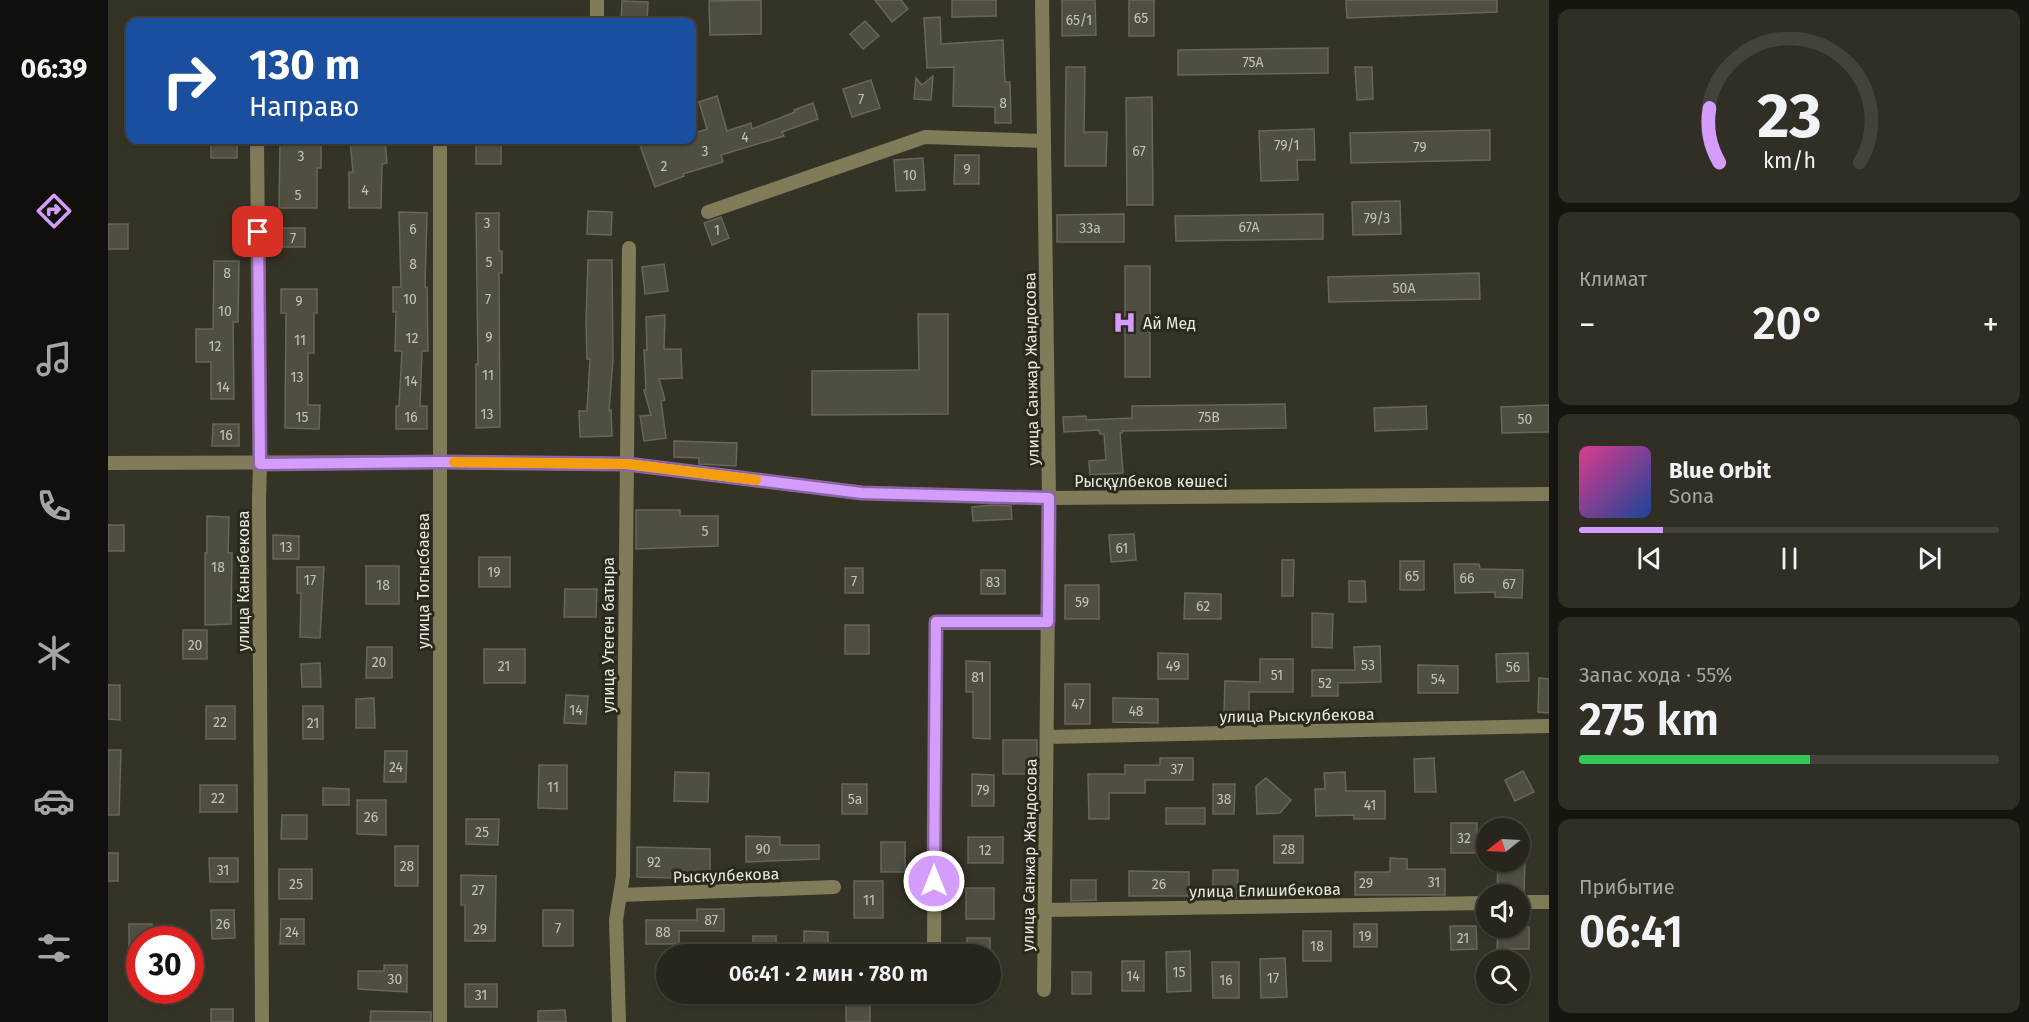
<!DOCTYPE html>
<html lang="ru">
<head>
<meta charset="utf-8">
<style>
	body { margin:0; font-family:"Fira Sans",sans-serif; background:#302e25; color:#f1f3f6; height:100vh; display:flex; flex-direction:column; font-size:22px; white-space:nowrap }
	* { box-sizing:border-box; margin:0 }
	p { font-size:20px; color:#a5a5a3 }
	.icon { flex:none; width:33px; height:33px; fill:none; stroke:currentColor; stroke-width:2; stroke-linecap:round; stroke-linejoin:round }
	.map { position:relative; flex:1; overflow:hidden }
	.side { display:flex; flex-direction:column; gap:9px; padding:9px; background:#16150f; width:480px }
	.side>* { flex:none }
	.banner { position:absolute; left:18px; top:18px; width:570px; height:126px; border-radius:12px; box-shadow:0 2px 4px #0004,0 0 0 2px #44433b; background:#1a4fa0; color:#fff; overflow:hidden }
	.needle { width:39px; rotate:252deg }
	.tools { position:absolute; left:1368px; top:818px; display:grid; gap:12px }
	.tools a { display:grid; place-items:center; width:54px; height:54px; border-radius:50%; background:#28261c; box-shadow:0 2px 4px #0004,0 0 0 2px #44433b; font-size:30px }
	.speed { position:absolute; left:18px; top:926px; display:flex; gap:12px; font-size:30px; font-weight:700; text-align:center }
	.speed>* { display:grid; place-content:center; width:78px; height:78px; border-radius:50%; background:#28261c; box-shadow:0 2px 4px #0004,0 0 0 2px #44433b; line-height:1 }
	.speed .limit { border:9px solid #d22; background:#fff; color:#111 }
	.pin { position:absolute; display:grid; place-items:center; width:51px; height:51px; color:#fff; margin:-26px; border-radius:12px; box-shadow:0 3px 9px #0006 }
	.me { position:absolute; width:66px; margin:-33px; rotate:0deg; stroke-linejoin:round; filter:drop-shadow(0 0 4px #0008) }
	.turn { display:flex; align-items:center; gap:21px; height:126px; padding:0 24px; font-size:27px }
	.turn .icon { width:78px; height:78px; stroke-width:2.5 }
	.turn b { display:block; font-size:42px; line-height:51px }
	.big { font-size:45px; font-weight:600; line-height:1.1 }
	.side .tile { flex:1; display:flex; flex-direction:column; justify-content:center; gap:9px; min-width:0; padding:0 21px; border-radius:12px; background:#302e25 }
	.side .dial { align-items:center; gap:0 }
	.dial svg { height:156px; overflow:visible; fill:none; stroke:#44433b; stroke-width:7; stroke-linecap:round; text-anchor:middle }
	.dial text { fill:#f1f3f6; stroke:none }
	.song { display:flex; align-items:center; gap:18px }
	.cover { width:72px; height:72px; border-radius:9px; background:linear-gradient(135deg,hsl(330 70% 55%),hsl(220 70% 35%)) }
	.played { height:6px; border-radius:3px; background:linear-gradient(90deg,#d49cfb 20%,#44433b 20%) }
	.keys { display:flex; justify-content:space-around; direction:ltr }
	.heat { display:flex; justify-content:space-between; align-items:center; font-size:33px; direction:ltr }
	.charge { height:9px; border-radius:4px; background:linear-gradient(90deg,#34c759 55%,#44433b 0) }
	.trip { position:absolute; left:548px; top:944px; width:345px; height:60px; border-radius:30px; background:#28261c; box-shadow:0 2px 4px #0004,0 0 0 2px #44433b; font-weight:600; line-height:60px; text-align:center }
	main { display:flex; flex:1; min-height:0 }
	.dock { display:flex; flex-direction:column; width:108px; justify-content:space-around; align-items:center; background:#100f0b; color:#a5a5a3 }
	.dock .icon { width:42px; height:42px }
	.dock .active { color:#d49cfb }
	.dock b { font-size:27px; color:#f1f3f6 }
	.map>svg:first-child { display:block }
	.building { fill:#504e41; stroke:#686658; stroke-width:1.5 }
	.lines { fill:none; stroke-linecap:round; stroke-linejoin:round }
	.minor { stroke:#807b59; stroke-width:14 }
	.route-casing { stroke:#8a65a3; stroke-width:15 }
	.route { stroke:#d49cfb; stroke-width:10 }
	.slow { stroke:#f59e0b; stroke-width:10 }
	.labels { text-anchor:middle; stroke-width:6; stroke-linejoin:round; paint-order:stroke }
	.number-label { font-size:14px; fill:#c3c2b8 }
	.poi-label { font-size:16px; fill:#e9e8e0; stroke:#2b291c; text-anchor:start }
	.street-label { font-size:16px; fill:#e9e8e0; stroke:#2b291c }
</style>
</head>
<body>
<main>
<nav class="dock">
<b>06:39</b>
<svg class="icon active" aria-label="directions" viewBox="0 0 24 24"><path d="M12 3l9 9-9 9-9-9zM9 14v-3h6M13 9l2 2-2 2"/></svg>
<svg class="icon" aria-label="music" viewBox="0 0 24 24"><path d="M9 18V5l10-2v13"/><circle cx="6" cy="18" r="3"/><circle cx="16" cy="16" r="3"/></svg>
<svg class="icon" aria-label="phone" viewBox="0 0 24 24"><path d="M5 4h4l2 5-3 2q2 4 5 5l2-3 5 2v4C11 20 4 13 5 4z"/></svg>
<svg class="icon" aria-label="climate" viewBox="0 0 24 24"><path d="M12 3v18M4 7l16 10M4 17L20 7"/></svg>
<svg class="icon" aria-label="car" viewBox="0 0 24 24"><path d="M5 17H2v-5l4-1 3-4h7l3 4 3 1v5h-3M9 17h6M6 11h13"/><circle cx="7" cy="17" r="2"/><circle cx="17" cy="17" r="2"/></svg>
<svg class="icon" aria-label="filters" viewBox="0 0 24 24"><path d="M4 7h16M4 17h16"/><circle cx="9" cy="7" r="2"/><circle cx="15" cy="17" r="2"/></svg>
</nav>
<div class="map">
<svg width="1441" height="1022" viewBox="0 0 1441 1022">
	<rect width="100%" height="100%" fill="#353326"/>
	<g class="building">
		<polygon points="653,0 653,34 602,35 601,1"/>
		<polygon points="767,0 793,0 800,9 784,22"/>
		<polygon points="844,0 888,0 888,16 844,17"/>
		<polygon points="954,0 987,0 988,35 954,36"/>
		<rect x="1021" y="0" width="25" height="36"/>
		<polygon points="1238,0 1389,0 1389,12 1239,18"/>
		<polygon points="514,1 540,2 539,22 513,22"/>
		<polygon points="832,17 833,44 895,40 897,82 902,82 903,123 887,123 887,107 845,106 846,67 819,68 816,18"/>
		<polygon points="757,21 771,36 755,49 742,34"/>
		<polygon points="1220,48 1220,73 1070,75 1070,50"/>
		<polygon points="958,67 977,67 976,132 999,132 998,166 957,166"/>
		<polygon points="1247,67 1264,67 1265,99 1249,100"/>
		<polygon points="825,76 823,100 806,99 808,78 814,85"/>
		<polygon points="763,80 772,108 744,117 735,89"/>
		<polygon points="609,96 619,131 643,123 644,129 687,112 686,110 705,103 710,119 674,132 676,136 613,155 615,162 575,174 576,176 547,187 530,140 584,140 584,134 599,129 591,102"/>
		<polygon points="1044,97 1045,205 1019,205 1018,98"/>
		<polygon points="1206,129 1207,160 1189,160 1190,180 1153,181 1151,131"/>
		<polygon points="1382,130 1382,160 1243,163 1242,133"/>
		<rect x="103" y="140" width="26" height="18"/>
		<polygon points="242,140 277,140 279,163 274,164 273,208 241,208 241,172 245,172"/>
		<rect x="368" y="140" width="25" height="24"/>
		<polygon points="172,143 213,144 213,168 209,168 209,208 171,208"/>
		<polygon points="847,155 871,155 871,184 846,184"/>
		<polygon points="815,158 817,190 788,191 786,160"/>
		<polygon points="1292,201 1293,234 1245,235 1244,202"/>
		<polygon points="480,211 504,212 503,235 479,234"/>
		<polygon points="291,212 319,213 317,287 319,287 320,351 314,351 312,406 319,406 319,429 288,429 288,406 291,406 294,351 287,351 288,312 285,312 285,287 293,287"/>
		<polygon points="368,213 391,213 391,251 394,251 394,273 391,273 392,427 368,428 368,364 370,364"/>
		<polygon points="1016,214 1016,242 949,242 949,215"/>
		<polygon points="1215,214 1215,239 1068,241 1067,216"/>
		<polygon points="613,217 621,238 604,245 596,223"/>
		<rect x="0" y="224" width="20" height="25"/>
		<rect x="173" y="228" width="24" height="19"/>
		<polygon points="480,260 504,260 505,359 501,411 503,410 504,436 472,437 471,411 479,411 482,359 479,359 478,321"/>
		<polygon points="106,261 131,261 130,322 125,322 126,399 103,399 103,362 88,362 88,329 105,329"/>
		<polygon points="556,264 560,291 537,294 534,267"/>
		<rect x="1017" y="266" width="25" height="111"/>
		<polygon points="1371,273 1372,299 1221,302 1220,277"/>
		<polygon points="173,289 209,289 209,313 206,313 206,353 200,353 200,405 212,405 211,429 177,428 178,313 173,313"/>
		<polygon points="810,314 840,314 840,414 704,415 704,371 811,370"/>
		<polygon points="557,315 556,349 573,349 574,378 551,379 557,400 553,401 558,438 536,441 532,416 543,415 536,390 538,390 536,350 539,350 538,317"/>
		<polygon points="1177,404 1178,428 1014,431 1014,433 1012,433 1015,473 982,475 981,461 998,460 996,434 992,434 991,430 956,432 955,417 978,416 978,420 1024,418 1024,406"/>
		<polygon points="1441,405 1441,432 1394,433 1393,407"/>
		<polygon points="1318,406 1319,429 1267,431 1266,408"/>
		<polygon points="105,424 131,424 131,446 104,446"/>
		<polygon points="566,441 629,443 628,466 591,464 591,458 566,457"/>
		<polygon points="884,505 903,506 904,519 865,521 864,507"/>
		<polygon points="528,510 572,510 572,516 610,516 610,546 528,549"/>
		<polygon points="99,516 121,517 120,553 124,553 123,624 97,625 97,553 99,553"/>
		<rect x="0" y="525" width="16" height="26"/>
		<polygon points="1026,534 1028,560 1003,562 1001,535"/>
		<polygon points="165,535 191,536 191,559 165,559"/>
		<rect x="371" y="557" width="31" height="30"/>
		<polygon points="1174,560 1186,560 1185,596 1174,596"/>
		<rect x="1292" y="561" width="24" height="29"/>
		<polygon points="1346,564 1371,564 1372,569 1415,570 1414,598 1387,597 1387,592 1347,593"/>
		<rect x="258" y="566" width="33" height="38"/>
		<polygon points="189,567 216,567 212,638 192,637 193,593 189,593"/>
		<rect x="737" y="568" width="18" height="25"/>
		<rect x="873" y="570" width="24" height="24"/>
		<polygon points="1241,581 1257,581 1258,602 1241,602"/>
		<rect x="957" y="585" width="34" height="34"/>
		<polygon points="457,589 489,589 488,617 456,617"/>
		<polygon points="1077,593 1113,594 1113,619 1076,619"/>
		<polygon points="1204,613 1225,614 1224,648 1204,647"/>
		<rect x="737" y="625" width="24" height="29"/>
		<rect x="75" y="630" width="24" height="29"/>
		<polygon points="1272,646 1273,682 1230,683 1230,696 1204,696 1204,670 1247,670 1246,647"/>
		<polygon points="259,647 284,647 284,678 258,678"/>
		<rect x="376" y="649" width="41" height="34"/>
		<polygon points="1050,653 1080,654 1080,679 1050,679"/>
		<polygon points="1420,653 1421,681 1389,682 1388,654"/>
		<polygon points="1152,659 1185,659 1185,692 1141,692 1141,713 1116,713 1117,681 1152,682"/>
		<polygon points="858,661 882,662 882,739 865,738 865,692 858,692"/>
		<polygon points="212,663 213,687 194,687 193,664"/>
		<polygon points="1310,665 1350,666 1350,693 1310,693"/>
		<polygon points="1431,678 1441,679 1441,713 1430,712"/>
		<rect x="957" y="684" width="25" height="40"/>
		<polygon points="0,685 12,685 12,720 0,719"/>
		<polygon points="458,695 480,696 478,724 456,723"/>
		<polygon points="266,698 267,728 248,728 248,699"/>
		<polygon points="1005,698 1050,699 1050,723 1005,722"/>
		<rect x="98" y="706" width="29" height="33"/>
		<rect x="195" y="706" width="20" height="33"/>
		<rect x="895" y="740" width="34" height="34"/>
		<polygon points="0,750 13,750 11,815 0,815"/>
		<polygon points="277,751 299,751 298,782 276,782"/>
		<polygon points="1052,758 1085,758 1085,780 1037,780 1037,793 1001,793 1001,819 981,819 980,774 1017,774 1017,765 1052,765"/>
		<polygon points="1326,758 1328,792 1307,792 1306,759"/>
		<polygon points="431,765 459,765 459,809 430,808"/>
		<polygon points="1415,771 1426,792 1407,801 1397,780"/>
		<polygon points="567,772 601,773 600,802 566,801"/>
		<polygon points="1237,772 1238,791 1277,791 1277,819 1246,819 1246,815 1208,816 1207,789 1217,789 1216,773"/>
		<polygon points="864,774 886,775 886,806 864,806"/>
		<polygon points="1158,778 1183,800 1172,813 1149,814 1148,786"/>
		<rect x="734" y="784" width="25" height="30"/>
		<polygon points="1105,784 1127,784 1126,814 1105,814"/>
		<rect x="92" y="785" width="37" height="27"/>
		<polygon points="215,788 241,789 241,805 215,805"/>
		<polygon points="249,800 278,800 278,835 249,834"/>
		<rect x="1058" y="808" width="39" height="16"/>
		<polygon points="174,815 199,815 199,839 173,839"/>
		<polygon points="358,819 391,819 390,845 358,844"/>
		<rect x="1343" y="823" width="26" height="30"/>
		<polygon points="638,836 672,837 672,845 711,845 711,859 638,862"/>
		<rect x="1166" y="836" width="29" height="27"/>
		<rect x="860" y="837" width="35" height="26"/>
		<rect x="773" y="842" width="24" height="30"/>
		<rect x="287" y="846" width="23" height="40"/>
		<polygon points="529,847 602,849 602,874 563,874 563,878 529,877"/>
		<rect x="0" y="853" width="10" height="28"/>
		<polygon points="101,858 130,858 130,882 102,882"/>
		<polygon points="1282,858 1299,859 1299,869 1337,869 1337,895 1247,895 1247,872 1282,872"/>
		<polygon points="1390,861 1417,861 1416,893 1389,894"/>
		<rect x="171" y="869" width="33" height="30"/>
		<polygon points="1105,870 1130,870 1129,898 1105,898"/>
		<polygon points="1021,871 1081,872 1081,896 1021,896"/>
		<polygon points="353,875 388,876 387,941 357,941 357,905 353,905"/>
		<polygon points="963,880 988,880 988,900 963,901"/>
		<rect x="746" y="881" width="29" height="37"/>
		<rect x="858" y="888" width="28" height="31"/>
		<polygon points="589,909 616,909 616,931 571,931 571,944 538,944 538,920 589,920"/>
		<polygon points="103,910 126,910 127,938 104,939"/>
		<rect x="435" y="910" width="30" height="36"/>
		<polygon points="173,919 196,919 196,944 172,944"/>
		<polygon points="21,924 44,924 44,939 32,939 32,954 21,954"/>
		<rect x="1246" y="924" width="23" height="23"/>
		<polygon points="1342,926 1368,926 1369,949 1343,950"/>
		<polygon points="1390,927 1421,927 1421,949 1389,949"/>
		<polygon points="696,931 720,932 720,954 696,954"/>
		<rect x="1195" y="931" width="28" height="30"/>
		<rect x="645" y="936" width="23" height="18"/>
		<rect x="859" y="938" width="23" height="16"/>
		<polygon points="1082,951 1083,991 1059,992 1058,952"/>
		<polygon points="1177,958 1179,997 1153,998 1152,959"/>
		<rect x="1014" y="961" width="22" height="30"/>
		<polygon points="1104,962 1131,962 1131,998 1105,998"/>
		<polygon points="276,965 299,965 299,992 250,989 250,971 276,971"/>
		<rect x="964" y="972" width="19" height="22"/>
		<rect x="357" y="984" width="32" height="23"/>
		<rect x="738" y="996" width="24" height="26"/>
		<rect x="103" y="1009" width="22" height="13"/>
		<polygon points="457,1010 458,1022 430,1022 430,1011"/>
		<polygon points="263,1011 323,1012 323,1022 262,1022"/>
	</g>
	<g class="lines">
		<g class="minor">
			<polyline points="934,0 941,498 936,990"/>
			<polyline points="489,22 489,0"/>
			<polyline points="149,140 152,464 151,500 154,1022"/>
			<polyline points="332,140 332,1022"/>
			<polyline points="600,212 817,137 936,141"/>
			<polyline points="0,463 333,462 519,464 754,493 941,498 1441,494"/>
			<polyline points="939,737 1441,726"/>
			<polyline points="512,895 726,887"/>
			<polyline points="1412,902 1441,902"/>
			<polyline points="937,910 1378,903"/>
			<polyline points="826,951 828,623 940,623"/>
			<polyline points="511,1022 508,920 515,876 521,248"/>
		</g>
	</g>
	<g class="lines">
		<defs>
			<polyline id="route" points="150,232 152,464 333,462 519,464 754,493 941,498 940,622 828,622 826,881"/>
		</defs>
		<use href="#route" class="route-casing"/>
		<use href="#route" class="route"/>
		<polyline class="slow" points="346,462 519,464 648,480"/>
	</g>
	<defs>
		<symbol id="hospital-bare" viewBox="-9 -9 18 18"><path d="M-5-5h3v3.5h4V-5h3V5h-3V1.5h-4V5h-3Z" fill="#d49cfb" stroke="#2b291c" stroke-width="2.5" paint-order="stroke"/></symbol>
	</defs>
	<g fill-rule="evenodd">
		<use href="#hospital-bare" x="1000" y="306" width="33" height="33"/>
	</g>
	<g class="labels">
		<g class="number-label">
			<text x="1033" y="23">65</text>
			<text x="971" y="25">65/1</text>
			<text x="1145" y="67">75А</text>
			<text x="753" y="104">7</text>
			<text x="895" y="108">8</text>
			<text x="637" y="142">4</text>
			<text x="1179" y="150">79/1</text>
			<text x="1312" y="152">79</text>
			<text x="597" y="156">3</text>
			<text x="1031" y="156">67</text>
			<text x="193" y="161">3</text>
			<text x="556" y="171">2</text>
			<text x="859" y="174">9</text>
			<text x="802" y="180">10</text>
			<text x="257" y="195">4</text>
			<text x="190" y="200">5</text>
			<text x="1269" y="223">79/3</text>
			<text x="379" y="228">3</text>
			<text x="1141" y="232">67А</text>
			<text x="982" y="233">33а</text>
			<text x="305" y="234">6</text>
			<text x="609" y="235">1</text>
			<text x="185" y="243">7</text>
			<text x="381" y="267">5</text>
			<text x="305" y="269">8</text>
			<text x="119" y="278">8</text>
			<text x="1296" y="293">50А</text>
			<text x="302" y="304">10</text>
			<text x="380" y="304">7</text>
			<text x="191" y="306">9</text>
			<text x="117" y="316">10</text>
			<text x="381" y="342">9</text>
			<text x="304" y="343">12</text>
			<text x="192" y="345">11</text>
			<text x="107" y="351">12</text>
			<text x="380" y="380">11</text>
			<text x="189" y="382">13</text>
			<text x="303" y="386">14</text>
			<text x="115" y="392">14</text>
			<text x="379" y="419">13</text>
			<text x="194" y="422">15</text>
			<text x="303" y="422">16</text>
			<text x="1101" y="422">75В</text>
			<text x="1417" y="424">50</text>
			<text x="118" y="440">16</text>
			<text x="597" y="536">5</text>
			<text x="178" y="552">13</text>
			<text x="1014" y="553">61</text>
			<text x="110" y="572">18</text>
			<text x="386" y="577">19</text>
			<text x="1304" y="581">65</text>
			<text x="1359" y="583">66</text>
			<text x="202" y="585">17</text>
			<text x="746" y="586">7</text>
			<text x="885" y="587">83</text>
			<text x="1401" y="589">67</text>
			<text x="275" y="590">18</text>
			<text x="974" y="607">59</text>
			<text x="1095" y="611">62</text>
			<text x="87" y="650">20</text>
			<text x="271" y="667">20</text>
			<text x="1260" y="670">53</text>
			<text x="396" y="671">21</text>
			<text x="1065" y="671">49</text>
			<text x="1405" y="672">56</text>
			<text x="1169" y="680">51</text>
			<text x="870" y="682">81</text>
			<text x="1330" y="684">54</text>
			<text x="1217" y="688">52</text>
			<text x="970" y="709">47</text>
			<text x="468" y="715">14</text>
			<text x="1028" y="716">48</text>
			<text x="112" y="727">22</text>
			<text x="205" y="728">21</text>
			<text x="288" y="772">24</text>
			<text x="1069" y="774">37</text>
			<text x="445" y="792">11</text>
			<text x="875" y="795">79</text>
			<text x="110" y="803">22</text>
			<text x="747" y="804">5а</text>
			<text x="1116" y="804">38</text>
			<text x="1262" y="810">41</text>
			<text x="263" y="822">26</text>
			<text x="374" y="837">25</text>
			<text x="1356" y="843">32</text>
			<text x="655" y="854">90</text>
			<text x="1180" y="854">28</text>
			<text x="877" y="855">12</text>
			<text x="546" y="867">92</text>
			<text x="299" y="871">28</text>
			<text x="115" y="875">31</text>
			<text x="1326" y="887">31</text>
			<text x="1258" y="888">29</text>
			<text x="188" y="889">25</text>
			<text x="1051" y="889">26</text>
			<text x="370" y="895">27</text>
			<text x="761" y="905">11</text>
			<text x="603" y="925">87</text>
			<text x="115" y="929">26</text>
			<text x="450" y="933">7</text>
			<text x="372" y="934">29</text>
			<text x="184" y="937">24</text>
			<text x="555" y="937">88</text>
			<text x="1257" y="941">19</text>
			<text x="1355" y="943">21</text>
			<text x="1209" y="951">18</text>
			<text x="1071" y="977">15</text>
			<text x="1025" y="981">14</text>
			<text x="1165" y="983">17</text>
			<text x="287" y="984">30</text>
			<text x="1118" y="985">16</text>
			<text x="373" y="1000">31</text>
		</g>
		<g class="poi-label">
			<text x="1035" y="329">Ай Мед</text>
		</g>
		<g class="street-label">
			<text transform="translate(923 369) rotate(-91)" y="6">улица Санжар Жандосова</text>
			<text x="1043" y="487">Рысқұлбеков көшесі</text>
			<text transform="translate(135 581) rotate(-90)" y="6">улица Каныбекова</text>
			<text transform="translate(315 581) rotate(-90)" y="6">улица Тогысбаева</text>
			<text transform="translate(500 635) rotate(-90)" y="6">улица Утеген батыра</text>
			<text transform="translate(1189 715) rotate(-1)" y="6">улица Рыскулбекова</text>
			<text transform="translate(921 855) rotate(-89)" y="6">улица Санжар Жандосова</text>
			<text transform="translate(618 875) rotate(-2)" y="6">Рыскулбекова</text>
			<text transform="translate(1157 890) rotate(-1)" y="6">улица Елишибекова</text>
		</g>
	</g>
</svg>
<div class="tools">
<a><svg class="needle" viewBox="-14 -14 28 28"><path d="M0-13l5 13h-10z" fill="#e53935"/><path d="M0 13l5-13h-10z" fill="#a5a5a3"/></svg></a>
<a><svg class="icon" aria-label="sound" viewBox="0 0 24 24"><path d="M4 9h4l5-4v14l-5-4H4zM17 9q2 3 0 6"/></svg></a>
<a><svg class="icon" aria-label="search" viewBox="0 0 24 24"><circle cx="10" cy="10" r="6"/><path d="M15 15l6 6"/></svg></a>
</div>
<div class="speed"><div class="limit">30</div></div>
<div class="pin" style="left:150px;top:232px;background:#d93025"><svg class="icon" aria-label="arrive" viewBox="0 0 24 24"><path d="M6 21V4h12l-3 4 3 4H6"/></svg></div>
<svg class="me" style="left:826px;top:881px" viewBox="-20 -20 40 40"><circle r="17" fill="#d49cfb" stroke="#fff" stroke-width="3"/><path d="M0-11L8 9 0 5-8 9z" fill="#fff"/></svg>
<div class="trip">06:41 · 2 мин · 780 m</div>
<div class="banner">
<div class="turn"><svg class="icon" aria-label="right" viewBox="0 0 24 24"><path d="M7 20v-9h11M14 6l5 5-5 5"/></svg><div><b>130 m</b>Направо</div></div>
</div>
</div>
<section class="side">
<div class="tile dial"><svg viewBox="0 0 100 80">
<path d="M14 69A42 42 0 1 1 86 69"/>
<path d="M14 69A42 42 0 0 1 9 41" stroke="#d49cfb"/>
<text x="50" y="56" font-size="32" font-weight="700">23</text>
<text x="50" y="72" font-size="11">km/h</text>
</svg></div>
<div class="tile"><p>Климат</p>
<div class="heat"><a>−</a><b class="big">20°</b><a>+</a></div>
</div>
<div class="tile">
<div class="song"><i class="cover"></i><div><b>Blue Orbit</b><p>Sona</p></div></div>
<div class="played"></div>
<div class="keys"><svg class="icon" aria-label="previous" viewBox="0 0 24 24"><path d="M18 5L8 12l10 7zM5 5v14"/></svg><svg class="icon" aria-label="pause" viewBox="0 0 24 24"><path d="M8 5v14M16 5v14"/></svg><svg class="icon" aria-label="next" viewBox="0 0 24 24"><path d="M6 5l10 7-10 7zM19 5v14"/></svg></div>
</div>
<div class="tile"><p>Запас хода · 55%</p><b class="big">275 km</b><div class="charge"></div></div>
<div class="tile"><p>Прибытие</p><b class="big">06:41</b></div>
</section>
</main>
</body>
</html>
